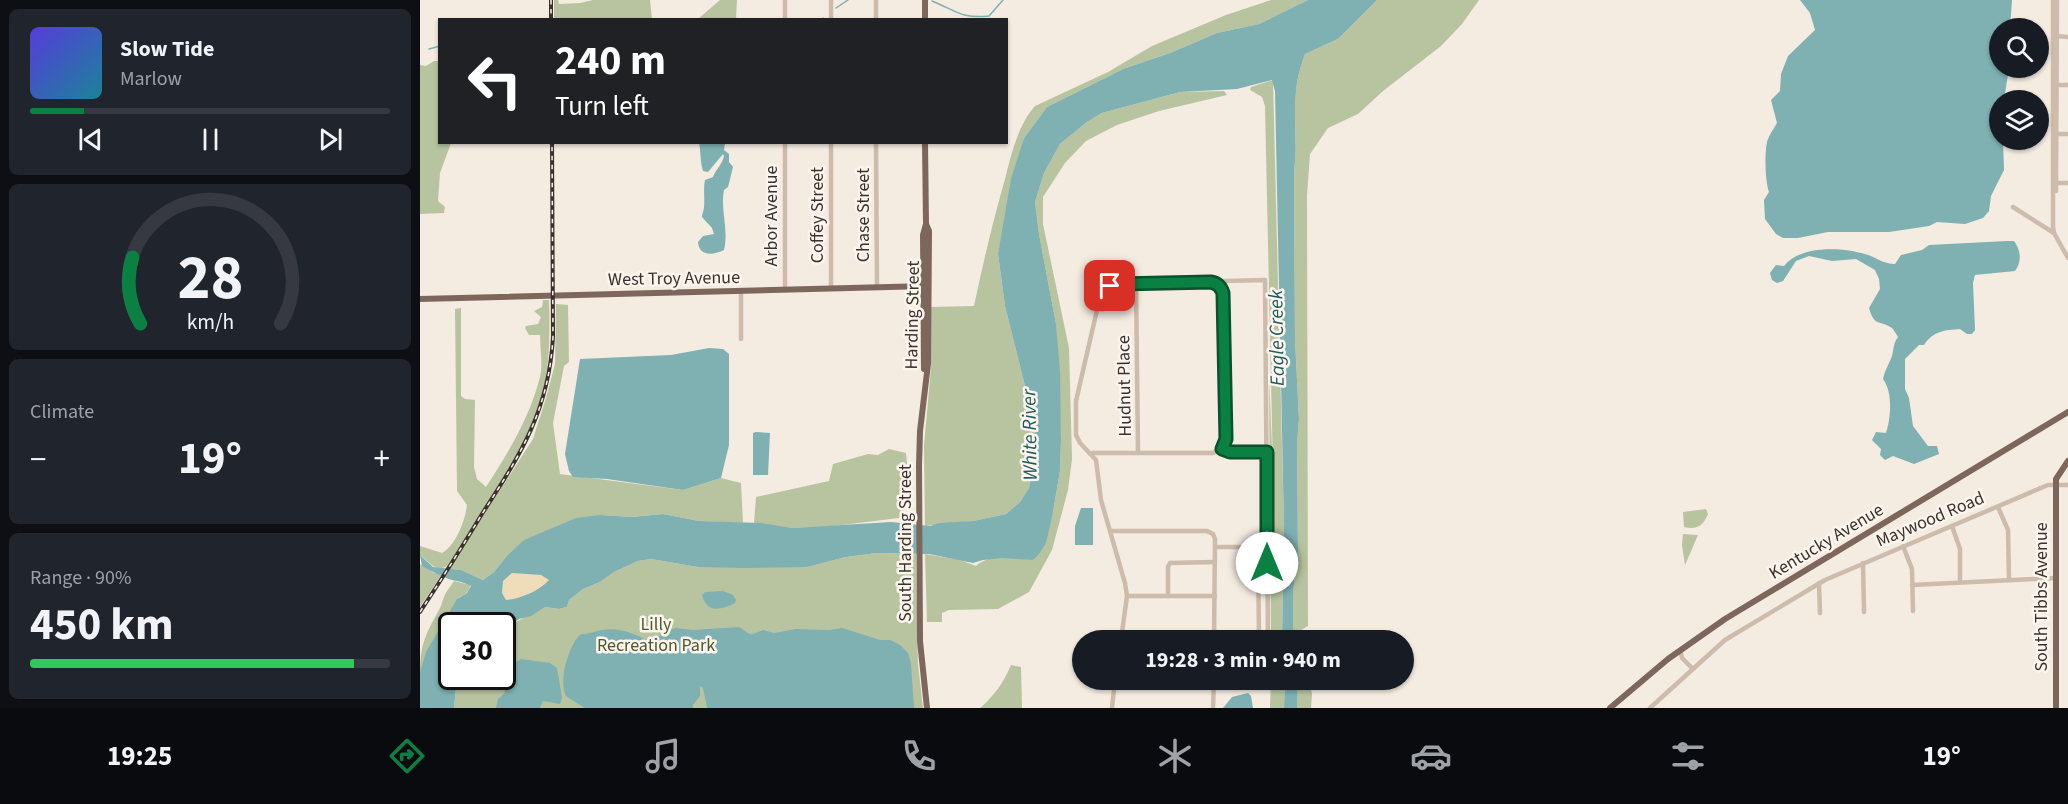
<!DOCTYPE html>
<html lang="en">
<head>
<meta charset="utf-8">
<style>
	body { margin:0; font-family:"Source Sans 3",sans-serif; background:#20242c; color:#f1f3f6; height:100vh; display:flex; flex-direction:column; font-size:22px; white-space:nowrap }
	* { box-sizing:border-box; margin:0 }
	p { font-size:20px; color:#9ea1a6 }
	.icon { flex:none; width:33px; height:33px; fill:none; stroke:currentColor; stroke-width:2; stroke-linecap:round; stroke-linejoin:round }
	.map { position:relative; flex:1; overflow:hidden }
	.side { display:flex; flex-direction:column; gap:9px; padding:9px; background:#0d0f14; width:420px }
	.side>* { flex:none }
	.banner { position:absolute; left:18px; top:18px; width:570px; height:126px; border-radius:0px; box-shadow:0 2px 4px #0004; background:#202124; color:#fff; overflow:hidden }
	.fabs { position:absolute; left:1569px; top:18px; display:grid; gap:12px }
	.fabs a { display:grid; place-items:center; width:60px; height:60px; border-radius:50%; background:#171b24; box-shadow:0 2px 4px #0004; font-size:30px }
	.speed { position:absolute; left:18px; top:612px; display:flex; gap:12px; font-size:30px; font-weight:700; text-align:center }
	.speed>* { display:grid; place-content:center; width:78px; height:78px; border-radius:50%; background:#171b24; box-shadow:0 2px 4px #0004; line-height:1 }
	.speed .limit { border:3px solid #111; border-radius:9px; background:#fff; color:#111 }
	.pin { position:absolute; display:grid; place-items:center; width:51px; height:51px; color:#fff; margin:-26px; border-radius:12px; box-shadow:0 3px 9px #0006 }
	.me { position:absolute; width:66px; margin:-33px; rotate:0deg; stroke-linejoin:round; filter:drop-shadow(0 0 4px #0008) }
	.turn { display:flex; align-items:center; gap:21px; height:126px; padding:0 18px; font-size:27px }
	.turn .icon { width:78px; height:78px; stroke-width:2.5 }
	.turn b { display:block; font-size:42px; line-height:51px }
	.big { font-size:45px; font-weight:700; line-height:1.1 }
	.side .card { flex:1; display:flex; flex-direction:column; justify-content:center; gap:9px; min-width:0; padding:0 21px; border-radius:9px; background:#20242c }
	.side .dial { align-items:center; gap:0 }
	.dial svg { height:156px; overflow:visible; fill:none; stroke:#363941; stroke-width:7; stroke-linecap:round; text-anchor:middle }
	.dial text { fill:#f1f3f6; stroke:none }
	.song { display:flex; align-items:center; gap:18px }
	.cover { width:72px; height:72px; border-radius:9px; background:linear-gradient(135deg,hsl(250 70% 55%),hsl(190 70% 35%)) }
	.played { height:6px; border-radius:3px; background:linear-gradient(90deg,#0b8043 15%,#363941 15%) }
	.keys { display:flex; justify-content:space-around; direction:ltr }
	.heat { display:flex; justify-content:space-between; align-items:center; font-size:33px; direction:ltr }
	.charge { height:9px; border-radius:4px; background:linear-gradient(90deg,#34c759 90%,#363941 0) }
	.trip { position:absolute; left:652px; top:630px; width:342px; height:60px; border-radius:30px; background:#171b24; box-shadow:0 2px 4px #0004; font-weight:700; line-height:60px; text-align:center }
	.tabs { display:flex; height:96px; justify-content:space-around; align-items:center; background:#090b0e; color:#9ea1a6 }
	.tabs .icon { width:42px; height:42px }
	.tabs .on { color:#0b8043 }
	.tabs b { font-size:27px; color:#f1f3f6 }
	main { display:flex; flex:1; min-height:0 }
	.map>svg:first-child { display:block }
	.green { fill:#b8c4a0 }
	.sand { fill:#efdcb8 }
	.water { fill:#7fb0b2; fill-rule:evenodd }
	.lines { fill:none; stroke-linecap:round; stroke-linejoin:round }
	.stream { stroke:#7fb0b2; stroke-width:1.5 }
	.minor { stroke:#cdbbac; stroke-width:4.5 }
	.major { stroke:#7d675c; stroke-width:6 }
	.rail-casing { stroke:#3b302b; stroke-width:4 }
	.rail { stroke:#fbf5ee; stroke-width:1.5; stroke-dasharray:4.5; stroke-linecap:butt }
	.route-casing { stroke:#07532c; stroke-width:15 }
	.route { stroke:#0b8043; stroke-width:10 }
	.labels { text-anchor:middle; stroke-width:5; stroke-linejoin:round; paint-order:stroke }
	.street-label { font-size:18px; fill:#3b302b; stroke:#fbf5ee }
	.park-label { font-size:18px; fill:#4a5a2e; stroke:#fbf5ee }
	.water-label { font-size:20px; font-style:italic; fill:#1f5a5e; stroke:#fbf5ee }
</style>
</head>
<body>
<main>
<section class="side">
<div class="card">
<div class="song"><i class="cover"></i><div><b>Slow Tide</b><p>Marlow</p></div></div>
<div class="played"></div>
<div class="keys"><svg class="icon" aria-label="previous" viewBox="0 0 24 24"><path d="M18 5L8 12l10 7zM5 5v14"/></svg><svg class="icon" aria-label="pause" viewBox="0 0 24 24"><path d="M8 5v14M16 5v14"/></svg><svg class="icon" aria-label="next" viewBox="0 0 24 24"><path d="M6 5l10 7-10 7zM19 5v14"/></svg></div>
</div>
<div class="card dial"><svg viewBox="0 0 100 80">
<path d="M14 69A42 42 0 1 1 86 69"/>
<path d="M14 69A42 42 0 0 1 10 35" stroke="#0b8043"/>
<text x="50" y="56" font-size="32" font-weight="700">28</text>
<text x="50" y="72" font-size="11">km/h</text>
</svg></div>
<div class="card"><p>Climate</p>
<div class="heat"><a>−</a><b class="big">19°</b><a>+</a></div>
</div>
<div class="card"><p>Range · 90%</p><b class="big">450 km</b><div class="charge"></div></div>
</section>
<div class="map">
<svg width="1648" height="708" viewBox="0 0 1648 708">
	<rect width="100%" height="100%" fill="#f4ebe1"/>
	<g class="green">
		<polygon points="134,0 138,0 139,4 160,3 173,0 230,0 232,19 134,19"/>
		<polygon points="300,0 317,0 316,19 278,19"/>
		<path d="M 851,0 L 888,0 L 839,24 L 797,33 L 750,53 L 703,69 L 627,107 L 604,138 L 578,254 L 585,306 L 615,426 L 614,458 L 609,488 L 600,502 L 586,514 L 553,521 L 505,526 L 504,446 L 511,367 L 511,307 L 554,306 C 563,263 573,221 585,179 C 591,155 598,125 615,106 L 688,72 L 732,46 L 806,15 Z"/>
		<path d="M 957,0 L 1059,0 L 1042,24 L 1021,46 L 963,91 L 938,114 L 908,128 L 890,154 L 887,195 L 888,626 L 881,630 L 880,640 L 873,640 L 873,592 L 878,551 L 877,444 L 879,419 L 875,340 L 874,171 C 878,144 873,118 876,91 C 877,78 881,66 885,54 L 918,39 Z"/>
		<polygon points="14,61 19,61 20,142 31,143 20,173 18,201 25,207 24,213 0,214 0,65 6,66"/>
		<polygon points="853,80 864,527 862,640 851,640 849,376 853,471 845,106 842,97 830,90 831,87"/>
		<path d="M 804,91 L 807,95 L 739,111 L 697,125 L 666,141 L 645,163 L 623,197 L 623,224 L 649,348 L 652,459 L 648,490 L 632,550 L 609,592 L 578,609 L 529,610 L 522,613 L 522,622 L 507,622 L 505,554 L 540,560 L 556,566 C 570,553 595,558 613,560 L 633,512 L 640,471 L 641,440 L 636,324 L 619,234 L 615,202 L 624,173 L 640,144 L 667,122 L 682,113 L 760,92 Z"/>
		<path d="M 123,300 L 129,300 C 130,331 130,362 123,392 C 110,450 59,516 27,566 C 15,573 9,561 0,555 L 0,546 L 22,553 C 36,545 45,521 47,505 L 37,491 L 35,309 L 41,308 L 41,396 L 45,399 L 55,400 L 54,467 L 57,479 L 66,487 C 88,453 110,417 120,377 C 123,365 120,348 120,335 L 109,335 L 105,328 L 106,326 L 118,324 L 121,317 L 114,311 L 122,307 Z"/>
		<polygon points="136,304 148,305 149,362 144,366 133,423 140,474 263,490 301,478 321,483 323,523 279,521 243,514 211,517 181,515 86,557 74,572 63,580 41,570 29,569 113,439 126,398 135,364"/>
		<polygon points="469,449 486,453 489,484 487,506 479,518 414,526 373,528 334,523 336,497 409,481 413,464 448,454 458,455"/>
		<path d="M 1286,509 L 1288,514 C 1283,526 1277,530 1264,527 L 1263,512 Z"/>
		<polygon points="1263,534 1278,535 1265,565 1262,545"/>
		<path d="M 457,553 L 496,554 L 498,664 L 503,708 L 34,708 L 37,677 L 82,676 L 83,630 C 96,621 110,615 125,607 L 139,609 L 147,607 L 149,600 L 163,589 L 180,582 L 194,572 L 218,561 L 231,559 L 278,567 L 387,567 L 426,557 Z"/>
		<polygon points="0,564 14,573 22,574 0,607"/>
		<path d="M 34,581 L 50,585 C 50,591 45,595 39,597 L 0,672 C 0,645 6,633 19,610 C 22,605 22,601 24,597 C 26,591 31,586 34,581 Z"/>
		<path d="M 591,665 L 601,667 L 602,708 L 560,708 C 574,696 584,682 591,665 Z"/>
		<polygon points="851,680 865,680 864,708 850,708"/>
		<polygon points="878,680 889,680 892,694 891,708 877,708"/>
	</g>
	<path class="sand" d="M 92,573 L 122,575 L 129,580 C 119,590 101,599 86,600 L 82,593 L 83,581 Z"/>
	<g class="water">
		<path d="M 888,0 L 957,0 L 918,39 L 885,54 C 881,66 877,78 876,91 C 873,118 878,144 874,171 L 875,340 L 879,419 L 877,444 L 878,551 L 873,592 L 873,640 L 862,640 L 864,527 L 855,91 L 852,80 L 817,89 L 760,92 L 682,113 L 667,122 L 640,144 L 624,173 L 615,202 L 619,234 L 636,324 L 640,371 L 641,440 L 640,471 L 633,512 L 626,543 L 619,554 L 613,560 L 582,558 L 563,560 L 553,563 L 509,554 L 457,553 L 426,557 L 387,567 L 323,568 L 278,567 L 231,559 L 218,561 L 194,572 L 180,582 L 163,589 L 149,600 L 147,607 L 139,609 L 125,607 L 111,616 L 99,619 L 83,630 L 82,626 L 32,626 L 32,676 L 37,677 L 34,708 L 0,708 L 0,672 L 6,652 L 37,599 L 47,593 L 51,586 C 45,583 39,581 32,580 C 22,577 11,571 2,566 L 0,555 L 13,567 L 41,570 L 63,580 L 74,572 L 86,557 L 104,540 L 156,518 L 181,515 L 211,517 L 243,514 L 279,521 L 340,523 L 373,528 L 471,522 L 510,526 L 519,523 L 553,521 L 586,514 L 600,502 L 609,488 L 614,458 L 615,426 L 585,306 L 578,254 L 591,179 L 604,138 L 627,107 L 703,69 L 750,53 L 797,33 L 839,24 ZM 92,573 L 121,575 L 129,580 C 119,591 100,599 86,600 L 82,593 L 83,581 Z"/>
		<path d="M 1380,0 L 1592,0 L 1590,28 L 1580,28 L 1580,68 L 1589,68 L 1584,100 L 1580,100 L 1580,140 L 1583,140 L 1584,170 L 1571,196 L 1569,211 L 1563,218 L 1545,224 L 1517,222 L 1509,226 L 1469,232 L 1408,232 L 1378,238 L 1363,238 L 1356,234 L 1345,219 L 1344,200 L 1349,192 C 1345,181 1344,149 1348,139 C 1350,134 1354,128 1357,123 L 1351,100 L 1360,91 L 1361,74 L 1368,56 L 1395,30 L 1390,13 Z"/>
		<path d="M 279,143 L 305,143 L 304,150 L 309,154 L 309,162 L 313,167 L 308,187 L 304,190 C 300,210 309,229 304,250 C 294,255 279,257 278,242 L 283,236 L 294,234 L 292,228 L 282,217 C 282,214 284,210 284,207 C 285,198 283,189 285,180 L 293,177 C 296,169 302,165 304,156 L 303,154 L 288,172 L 283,171 C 280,161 281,152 279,143 Z"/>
		<path d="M 1587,241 L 1594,241 C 1601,250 1602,262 1595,271 L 1555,275 L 1553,283 L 1555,330 L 1552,334 L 1547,334 L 1540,329 C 1525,330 1513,331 1504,345 L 1499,345 L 1485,359 L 1485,389 L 1489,398 L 1493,426 L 1508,446 L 1517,446 L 1519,454 L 1494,464 L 1473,456 L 1465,460 L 1460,455 L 1461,449 L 1452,440 L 1456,432 L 1466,433 C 1471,418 1473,392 1463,379 C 1465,370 1469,364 1472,356 C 1474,348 1473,344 1478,337 C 1476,334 1474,330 1472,328 C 1459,319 1455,328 1449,308 L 1460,289 L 1459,279 L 1455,270 L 1436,259 L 1412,261 L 1389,256 L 1376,261 L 1363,281 L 1357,283 L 1352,280 L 1350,273 L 1356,265 L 1364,266 C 1380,245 1422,247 1445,254 C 1456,257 1463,264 1475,264 L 1481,255 L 1502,250 L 1509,245 Z"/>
		<polygon points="289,348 303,349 309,354 309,445 301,478 263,490 187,479 153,477 149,471 145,454 160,359 251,355"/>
		<polygon points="336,432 350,433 348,475 333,475 333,433"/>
		<polygon points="661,508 673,508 673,545 655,545 655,526"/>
		<path d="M 303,591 L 313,595 L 316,600 L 315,603 C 301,610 287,614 282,595 L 285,592 Z"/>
		<path d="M 319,627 C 331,634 327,637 343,630 L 354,633 L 376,629 L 410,630 L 422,628 L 460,640 L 470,640 L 480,645 L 488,653 L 491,664 L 494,708 L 287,708 L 283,688 L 280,686 L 280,696 L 273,705 L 273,708 L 165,708 C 161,705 148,698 146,696 C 138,681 149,644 161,634 C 168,634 173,632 181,630 C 199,627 213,633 229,641 L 255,628 L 273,630 Z"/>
		<polygon points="101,659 130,663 137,668 142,698 140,704 123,701 120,708 76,708 78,699 85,693 83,674 86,668"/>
		<polygon points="865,680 878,680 877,708 864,708"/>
		<polygon points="828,693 831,696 833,708 803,708 812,697"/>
	</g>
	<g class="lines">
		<g class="stream">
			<path d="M 512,1 C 537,11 541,19 569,16 L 583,0"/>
			<polyline points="416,8 428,0"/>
			<polyline points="402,20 403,18"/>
			<polyline points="9,49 20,46"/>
		</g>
		<g class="minor">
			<polyline points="365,0 365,20"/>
			<polyline points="456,0 456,20"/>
			<polyline points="1633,0 1633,227 1634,233 1648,258"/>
			<polyline points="411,20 411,0"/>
			<polyline points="1636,36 1648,37"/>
			<polyline points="1635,85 1648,85"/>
			<polyline points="1636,134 1648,134"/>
			<polyline points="365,142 365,290"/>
			<polyline points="456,142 457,287"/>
			<polyline points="1636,183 1648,183"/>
			<polyline points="1636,191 1637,0"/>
			<polyline points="1593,207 1634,233"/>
			<polyline points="716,283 718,452"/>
			<polyline points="798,285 805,281 845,280 848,640"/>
			<polyline points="411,288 411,142"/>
			<polyline points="321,291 321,339"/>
			<polyline points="802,449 810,452 847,452"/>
			<polyline points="672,453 793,453 803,448 806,439 803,294 800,287 791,282 697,284 685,289 680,297 656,401 656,435 660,443 676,460 681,500 705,583 707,596 701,640"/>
			<polyline points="1578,507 1588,530 1589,580"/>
			<polyline points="1532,526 1540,549 1540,582"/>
			<polyline points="691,531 787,531 793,534 795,539 794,640"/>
			<polyline points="1483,546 1492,569 1493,611"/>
			<polyline points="795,547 838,547 839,640"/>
			<polyline points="1443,563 1444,612"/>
			<polyline points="1399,583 1400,613"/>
			<polyline points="1492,585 1636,578"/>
			<polyline points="707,596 795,596"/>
			<polyline points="748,596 748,567 750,563 795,562"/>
			<polyline points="1260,650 1262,658 1272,668"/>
			<polyline points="794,680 800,682 840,683 848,680"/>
			<polyline points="692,708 695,680"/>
			<polyline points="793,708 794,680"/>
			<polyline points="1230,708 1305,640 1405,580 1628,485 1648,485"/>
		</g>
		<g class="major">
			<polyline points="505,0 505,20"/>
			<polyline points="505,142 506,224 509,231 508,364 500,431 499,466 500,641 507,708"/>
			<polyline points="0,299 508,286"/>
			<polyline points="504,369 503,235 506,224"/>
			<polyline points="1190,708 1248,659 1305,619 1648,412"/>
			<polyline points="1636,708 1636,479 1648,461"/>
		</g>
		<defs>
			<g id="rail">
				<polyline points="131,0 131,20"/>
				<path d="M 0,612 C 21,580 42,547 62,514 C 101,454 129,410 133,337 L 132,142"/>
			</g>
		</defs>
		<use href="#rail" class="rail-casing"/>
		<use href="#rail" class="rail"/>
	</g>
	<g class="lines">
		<defs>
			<path id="route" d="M 690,286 L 697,284 L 791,282 C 797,283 801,287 803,293 L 806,439 L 802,449 L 810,452 L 847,452 L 847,563"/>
		</defs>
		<use href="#route" class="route-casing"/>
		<use href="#route" class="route"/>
	</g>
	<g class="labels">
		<g class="street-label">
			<text transform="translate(397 215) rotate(-90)" y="6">Coffey Street</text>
			<text transform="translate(443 215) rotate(-90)" y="6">Chase Street</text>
			<text transform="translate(351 216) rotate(-90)" y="6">Arbor Avenue</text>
			<text transform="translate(254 278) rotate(-1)" y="6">West Troy Avenue</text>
			<text transform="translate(492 315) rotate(-89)" y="6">Harding Street</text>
			<text transform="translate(704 386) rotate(-91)" y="6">Hudnut Place</text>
			<text transform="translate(1510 519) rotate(-23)" y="6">Maywood Road</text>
			<text transform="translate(1406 541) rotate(-31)" y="6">Kentucky Avenue</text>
			<text transform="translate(485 543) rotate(-90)" y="6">South Harding Street</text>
			<text transform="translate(1621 597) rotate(-90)" y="6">South Tibbs Avenue</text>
		</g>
		<g class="park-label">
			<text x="236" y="630">Lilly<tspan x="236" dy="21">Recreation Park</tspan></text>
		</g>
		<g class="water-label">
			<text transform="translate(856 338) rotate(-91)" y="7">Eagle Creek</text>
			<text transform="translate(609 435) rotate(-91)" y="7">White River</text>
		</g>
	</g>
</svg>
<div class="fabs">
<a><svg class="icon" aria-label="search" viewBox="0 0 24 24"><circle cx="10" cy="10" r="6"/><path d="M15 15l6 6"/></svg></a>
<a><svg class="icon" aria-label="layers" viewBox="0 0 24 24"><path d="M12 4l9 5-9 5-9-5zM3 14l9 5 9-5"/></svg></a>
</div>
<div class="speed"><div class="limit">30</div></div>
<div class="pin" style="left:690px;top:286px;background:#d93025"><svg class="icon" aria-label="arrive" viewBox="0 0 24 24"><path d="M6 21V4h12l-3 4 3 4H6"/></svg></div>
<svg class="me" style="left:847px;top:563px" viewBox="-20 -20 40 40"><circle r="19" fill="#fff"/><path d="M0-13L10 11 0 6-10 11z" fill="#0b8043"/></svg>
<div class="trip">19:28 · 3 min · 940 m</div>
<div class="banner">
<div class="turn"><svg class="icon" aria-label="left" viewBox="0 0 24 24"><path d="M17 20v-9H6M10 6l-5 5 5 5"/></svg><div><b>240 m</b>Turn left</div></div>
</div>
</div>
</main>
<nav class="tabs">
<b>19:25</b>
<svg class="icon on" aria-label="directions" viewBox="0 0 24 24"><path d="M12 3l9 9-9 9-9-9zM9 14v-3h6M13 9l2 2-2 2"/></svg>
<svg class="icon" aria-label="music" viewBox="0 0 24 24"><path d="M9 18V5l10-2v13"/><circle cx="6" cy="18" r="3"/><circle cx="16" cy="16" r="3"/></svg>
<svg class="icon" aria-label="phone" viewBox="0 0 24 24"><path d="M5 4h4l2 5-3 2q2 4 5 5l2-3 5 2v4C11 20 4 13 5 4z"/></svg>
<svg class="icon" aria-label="climate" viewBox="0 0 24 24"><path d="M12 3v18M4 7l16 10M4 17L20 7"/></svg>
<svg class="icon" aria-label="car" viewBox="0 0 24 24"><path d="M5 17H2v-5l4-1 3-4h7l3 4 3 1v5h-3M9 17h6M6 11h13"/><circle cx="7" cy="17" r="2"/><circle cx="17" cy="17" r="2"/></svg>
<svg class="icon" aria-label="filters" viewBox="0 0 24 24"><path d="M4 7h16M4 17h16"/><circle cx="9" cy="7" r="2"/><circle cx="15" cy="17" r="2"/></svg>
<b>19°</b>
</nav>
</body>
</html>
